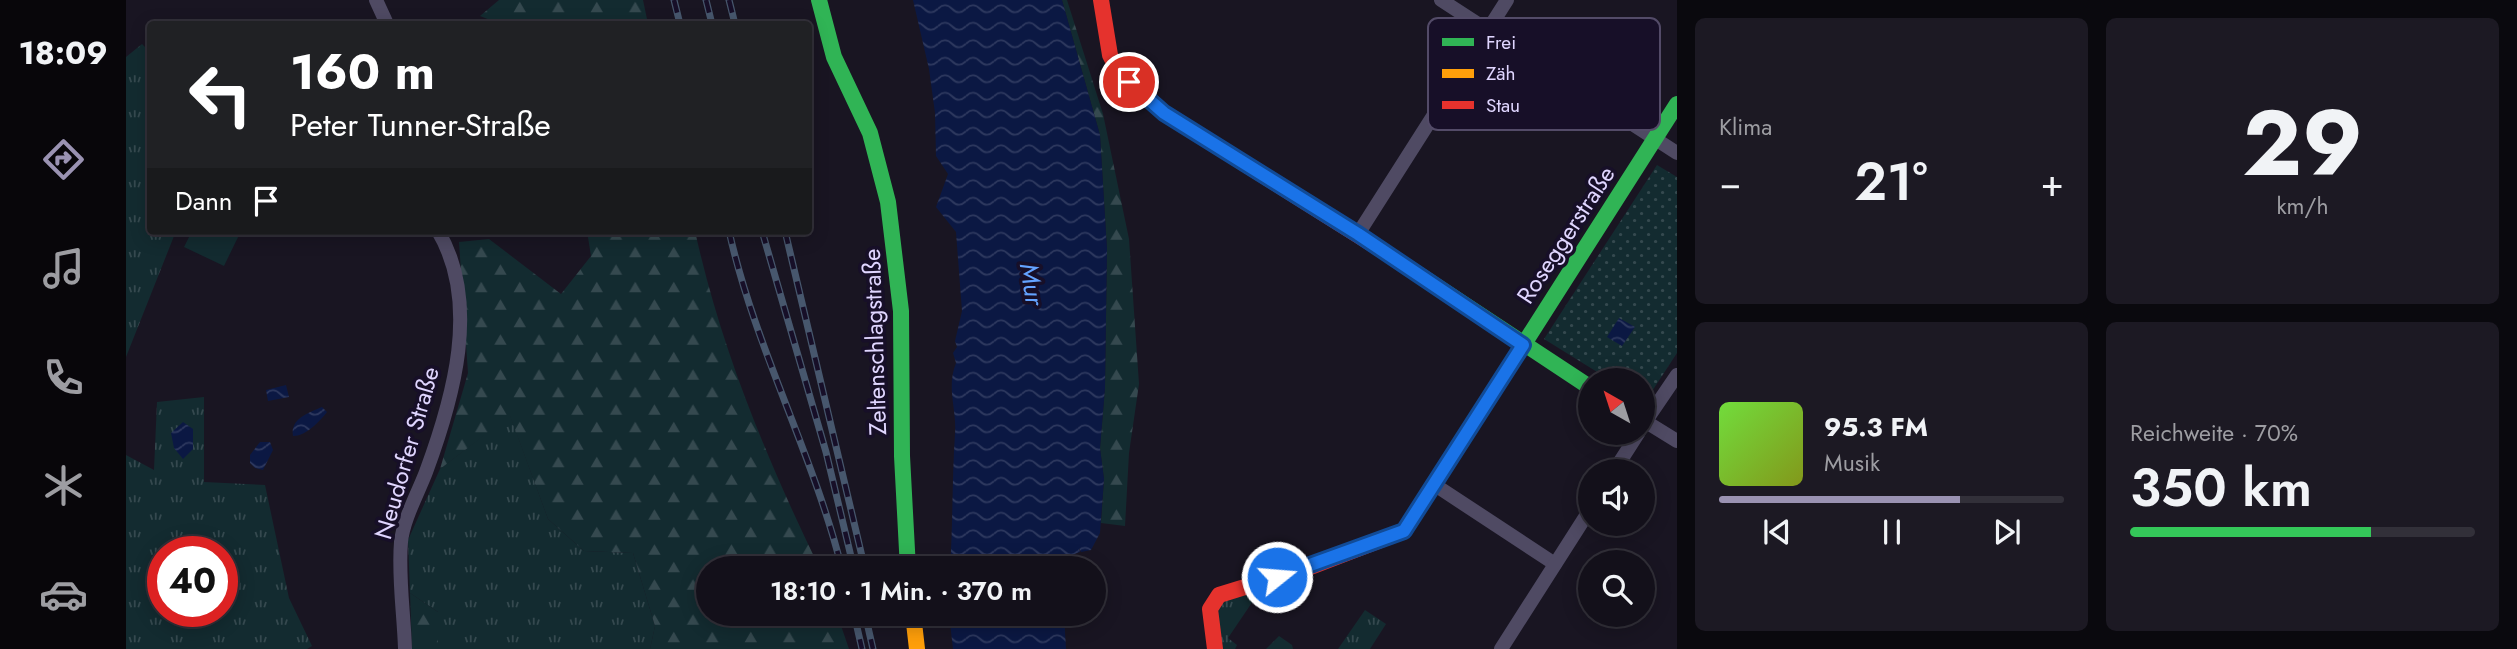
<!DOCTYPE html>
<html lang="de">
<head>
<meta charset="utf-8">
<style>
	body { margin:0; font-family:Jost,sans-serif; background:#1c1923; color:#f1f3f6; height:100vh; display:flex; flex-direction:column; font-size:26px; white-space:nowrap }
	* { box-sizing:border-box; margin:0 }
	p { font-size:23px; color:#9d9da2 }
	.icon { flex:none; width:38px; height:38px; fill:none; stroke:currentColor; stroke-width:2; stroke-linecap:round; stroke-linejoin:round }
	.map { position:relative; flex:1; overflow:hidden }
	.details { display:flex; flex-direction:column; gap:18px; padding:18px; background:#0a090e; width:840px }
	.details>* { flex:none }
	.guide { position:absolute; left:21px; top:21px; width:665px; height:214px; border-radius:7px; box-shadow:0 4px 18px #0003,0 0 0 2px #323039; background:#202124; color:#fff; overflow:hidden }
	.needle { width:46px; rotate:321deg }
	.tools { position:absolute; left:1452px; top:368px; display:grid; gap:14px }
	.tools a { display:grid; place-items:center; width:77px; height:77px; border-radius:50%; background:#13101a; box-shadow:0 4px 18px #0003,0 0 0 2px #323039; font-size:35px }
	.speed { position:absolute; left:21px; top:536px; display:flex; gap:14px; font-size:35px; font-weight:700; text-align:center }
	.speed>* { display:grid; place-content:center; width:91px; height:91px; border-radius:50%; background:#13101a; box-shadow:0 4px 18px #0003,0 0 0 2px #323039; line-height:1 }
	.speed .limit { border:10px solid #d22; background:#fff; color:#111 }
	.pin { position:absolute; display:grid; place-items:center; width:60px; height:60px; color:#fff; margin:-30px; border:4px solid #fff; border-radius:50%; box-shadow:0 2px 7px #0007 }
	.me { position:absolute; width:77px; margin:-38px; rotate:73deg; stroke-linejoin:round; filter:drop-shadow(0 0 5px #0008) }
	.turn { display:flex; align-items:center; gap:24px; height:147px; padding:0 28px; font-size:32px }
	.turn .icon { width:91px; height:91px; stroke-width:2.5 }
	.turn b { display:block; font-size:49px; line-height:60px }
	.then { display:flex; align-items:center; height:66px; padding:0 28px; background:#0003; gap:14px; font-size:26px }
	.big { font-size:52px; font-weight:600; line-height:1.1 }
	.details .tile { flex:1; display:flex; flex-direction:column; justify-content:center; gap:10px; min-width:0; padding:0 24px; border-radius:10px; background:#1c1923 }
	.details .dial { align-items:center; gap:0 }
	.dial b { font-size:91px; line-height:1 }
	.song { display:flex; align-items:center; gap:21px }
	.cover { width:84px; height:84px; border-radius:10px; background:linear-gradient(135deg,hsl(100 70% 55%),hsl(70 70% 35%)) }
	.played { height:7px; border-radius:4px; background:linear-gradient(90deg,#9a92b2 70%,#323039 70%) }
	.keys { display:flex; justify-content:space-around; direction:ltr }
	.heat { display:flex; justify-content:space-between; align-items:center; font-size:38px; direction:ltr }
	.charge { height:10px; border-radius:5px; background:linear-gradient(90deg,#34c759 70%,#323039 0) }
	.details .tiles { flex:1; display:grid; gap:18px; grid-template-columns:repeat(2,1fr) }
	.trip { position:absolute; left:570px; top:556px; width:410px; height:70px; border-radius:35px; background:#13101a; box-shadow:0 4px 18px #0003,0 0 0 2px #323039; font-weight:600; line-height:70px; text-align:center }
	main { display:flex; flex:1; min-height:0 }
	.tab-bar { display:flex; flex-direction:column; width:126px; justify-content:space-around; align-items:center; background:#08060a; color:#9d9da2 }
	.tab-bar .icon { width:49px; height:49px }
	.tab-bar .active { color:#9a92b2 }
	.tab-bar b { font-size:32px; color:#f1f3f6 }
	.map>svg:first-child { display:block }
	.grass { fill:url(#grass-tufts); fill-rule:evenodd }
	.forest { fill:url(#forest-firs) }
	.park { fill:url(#park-dots) }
	.pitch { fill:#132b30 }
	.water { fill:url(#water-waves) }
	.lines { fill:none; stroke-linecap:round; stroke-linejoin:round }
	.street { stroke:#4f4a63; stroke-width:14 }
	.fast { stroke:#30b455; stroke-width:16 }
	.slow { stroke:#ff9f0a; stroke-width:16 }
	.jam { stroke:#e5322d; stroke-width:16 }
	.rail-casing { stroke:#47576d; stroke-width:7 }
	.rail { stroke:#170f28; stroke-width:4.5; stroke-dasharray:13; stroke-linecap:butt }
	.route-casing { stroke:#114b97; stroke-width:18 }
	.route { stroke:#1a73e8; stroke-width:12 }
	.labels { text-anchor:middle; stroke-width:7; stroke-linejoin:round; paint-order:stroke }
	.street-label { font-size:24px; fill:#e0d6ff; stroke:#170f28 }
	.water-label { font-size:26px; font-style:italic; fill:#64a3ff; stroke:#170f28 }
	.key { fill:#170f28; stroke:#534b68; stroke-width:2 }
	.key-label { font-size:19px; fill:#e0d6ff }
</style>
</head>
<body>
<main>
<nav class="tab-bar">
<b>18:09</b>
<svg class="icon active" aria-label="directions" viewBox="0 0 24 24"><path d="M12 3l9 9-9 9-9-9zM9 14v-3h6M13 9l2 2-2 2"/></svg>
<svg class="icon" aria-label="music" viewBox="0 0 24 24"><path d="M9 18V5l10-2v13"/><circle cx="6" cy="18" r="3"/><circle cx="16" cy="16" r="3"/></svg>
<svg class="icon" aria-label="phone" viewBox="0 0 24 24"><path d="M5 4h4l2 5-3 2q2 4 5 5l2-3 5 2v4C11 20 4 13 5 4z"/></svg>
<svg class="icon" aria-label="climate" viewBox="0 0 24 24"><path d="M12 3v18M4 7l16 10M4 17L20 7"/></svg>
<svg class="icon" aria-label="car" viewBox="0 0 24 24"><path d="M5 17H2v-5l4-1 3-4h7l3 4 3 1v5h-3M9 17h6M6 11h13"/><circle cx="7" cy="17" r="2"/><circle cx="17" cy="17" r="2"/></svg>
</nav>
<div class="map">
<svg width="1551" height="649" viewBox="0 0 1551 649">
	<defs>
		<pattern id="grass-tufts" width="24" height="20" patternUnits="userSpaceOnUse" patternTransform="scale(1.75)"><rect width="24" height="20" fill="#132b30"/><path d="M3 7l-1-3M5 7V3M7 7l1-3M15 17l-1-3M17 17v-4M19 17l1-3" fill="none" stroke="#35494f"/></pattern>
		<pattern id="forest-firs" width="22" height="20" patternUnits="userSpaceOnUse" patternTransform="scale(1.75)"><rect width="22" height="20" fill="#132b30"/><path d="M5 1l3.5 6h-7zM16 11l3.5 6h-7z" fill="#35494f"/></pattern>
		<pattern id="park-dots" width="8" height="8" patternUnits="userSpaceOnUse" patternTransform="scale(1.75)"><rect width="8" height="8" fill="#132b30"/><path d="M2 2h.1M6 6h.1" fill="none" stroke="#35494f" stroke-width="1.8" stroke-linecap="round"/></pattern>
		<pattern id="water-waves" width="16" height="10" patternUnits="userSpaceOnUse" patternTransform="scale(1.75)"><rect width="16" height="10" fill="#0b1843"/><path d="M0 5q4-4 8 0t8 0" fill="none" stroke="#2e395f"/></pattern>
	</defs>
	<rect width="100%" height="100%" fill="#191522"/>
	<g class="grass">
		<polygon points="16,44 24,52 24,231 50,231 0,357 0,57"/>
		<path d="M 78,397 L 78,482 L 139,485 L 163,598 L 186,646 L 181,649 L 0,649 L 0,455 L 28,470 L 31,402 ZM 37,551 L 96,551 L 96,611 L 37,611 Z"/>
		<polygon points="384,415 422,519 458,551 507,553 529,626 524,649 312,649 312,612 284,593 282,540 314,469"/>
		<polygon points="1141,581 1144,591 1127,601 1102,638 1111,645 1109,649 1089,649 1093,595"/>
		<polygon points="1239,610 1260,624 1244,649 1212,649"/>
		<polygon points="1153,636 1166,645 1167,649 1140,649"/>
	</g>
	<g class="forest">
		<polygon points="373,0 517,0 522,24 374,24 354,16"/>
		<polygon points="936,0 941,0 977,114 1003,239 1013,384 1003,453 999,526 975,523 978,479 974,448 979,388 981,249 974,135"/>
		<path d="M 461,231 L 569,231 C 595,349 641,460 694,569 L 583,569 L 583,614 L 711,614 L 723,649 L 524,649 L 529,626 L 507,553 L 458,551 L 422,519 L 384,416 L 314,469 L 342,373 L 333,242 L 363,239 L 435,294 L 465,256 Z"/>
		<polygon points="284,593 312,612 312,649 286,649"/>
	</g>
	<polygon class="park" points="1531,165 1551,177 1551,353 1519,402 1517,380 1484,380 1418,339"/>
	<polygon class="pitch" points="66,231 115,231 98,266 58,247"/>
	<g class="water">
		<path d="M 787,0 L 936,0 L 974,135 L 981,249 L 979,388 L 974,448 L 978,479 L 974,533 L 965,550 L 955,552 L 953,548 L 954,552 L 943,556 L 942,569 L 824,569 C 827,524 826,477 829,434 C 831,409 820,388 830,363 L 827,353 L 831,347 L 829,341 L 836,311 L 830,232 L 810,207 L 822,174 L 810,156 L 809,113 L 803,69 Z"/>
		<polygon points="1493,318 1509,327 1496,346 1481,337"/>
		<polygon points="160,385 163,397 142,401 140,390"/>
		<path d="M 196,407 L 201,412 C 193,422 180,436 167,436 C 164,418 183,413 196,407 Z"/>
		<polygon points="57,422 67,429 67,449 57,459 48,448 45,433"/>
		<polygon points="134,442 144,442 147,450 137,470 129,468 124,463 124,455"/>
		<polygon points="823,614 938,614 940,649 827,649"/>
	</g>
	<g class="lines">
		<g class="street">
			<polyline points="250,0 261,24"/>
			<polyline points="1315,0 1551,153"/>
			<polyline points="1232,234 1381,0"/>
			<polyline points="1517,420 1551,441"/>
			<polyline points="1517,425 1551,375"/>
			<polyline points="1488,471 1513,432"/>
			<polyline points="1309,485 1429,564"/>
			<path d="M 279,649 C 278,614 272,577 275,542 C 277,520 292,493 300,472 C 327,399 355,303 312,231"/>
			<polyline points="1375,649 1465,508"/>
		</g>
		<g class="fast">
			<polyline points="693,0 708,57 744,133 762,202 775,311 776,456 782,569"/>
			<polyline points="1265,256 1465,388"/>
			<polyline points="1387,361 1551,104"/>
		</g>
		<polyline class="slow" points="787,614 791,649"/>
		<g class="jam">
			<polyline points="975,0 984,55 991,69 1038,113 1265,256"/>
			<polyline points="1089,649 1084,609 1093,595 1187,566 1278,531 1387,361"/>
		</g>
		<defs>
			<g id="rail">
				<polyline points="548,0 554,24"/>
				<polyline points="580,0 586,24"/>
				<polyline points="603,0 609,24"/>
				<path d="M 603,231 C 629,348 687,453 716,569"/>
				<polyline points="636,231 700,452 728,569"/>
				<polyline points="659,231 739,569"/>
				<polyline points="728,614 736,649"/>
				<polyline points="739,614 747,649"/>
			</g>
		</defs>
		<use href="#rail" class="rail-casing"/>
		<use href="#rail" class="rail"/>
	</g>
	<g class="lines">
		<defs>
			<polyline id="route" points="1003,82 1038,113 1232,234 1397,345 1278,531 1151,577"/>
		</defs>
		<use href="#route" class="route-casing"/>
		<use href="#route" class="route"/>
	</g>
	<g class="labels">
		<g class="street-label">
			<text transform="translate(1440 235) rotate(-57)" y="8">Roseggerstraße</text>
			<text transform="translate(749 342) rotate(-92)" y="8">Zeltenschlagstraße</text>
			<text transform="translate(281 453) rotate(-74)" y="8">Neudorfer Straße</text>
		</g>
		<g class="water-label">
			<text transform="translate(906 284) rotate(81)" y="9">Mur</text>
		</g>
	</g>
	<rect x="1302" y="18" width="232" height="112" rx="10" class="key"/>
	<rect x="1316" y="38" width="32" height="8" fill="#30b455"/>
	<rect x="1316" y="69" width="32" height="9" fill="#ff9f0a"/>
	<rect x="1316" y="101" width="32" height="8" fill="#e5322d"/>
	<g class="key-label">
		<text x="1360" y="49">Frei</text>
		<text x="1360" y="80">Zäh</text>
		<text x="1360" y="112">Stau</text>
	</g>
</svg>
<div class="tools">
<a><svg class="needle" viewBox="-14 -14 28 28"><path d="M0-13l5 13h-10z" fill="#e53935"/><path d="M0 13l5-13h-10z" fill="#9d9da2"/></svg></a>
<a><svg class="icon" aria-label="sound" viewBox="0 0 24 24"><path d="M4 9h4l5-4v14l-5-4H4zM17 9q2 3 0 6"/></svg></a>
<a><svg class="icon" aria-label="search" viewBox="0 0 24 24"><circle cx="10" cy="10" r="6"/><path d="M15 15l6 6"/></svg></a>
</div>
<div class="speed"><div class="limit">40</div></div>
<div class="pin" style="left:1003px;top:82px;background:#d93025"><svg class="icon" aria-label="arrive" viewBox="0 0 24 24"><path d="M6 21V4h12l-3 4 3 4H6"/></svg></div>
<svg class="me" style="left:1151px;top:577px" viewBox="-20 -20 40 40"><circle r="17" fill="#1a73e8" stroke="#fff" stroke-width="3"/><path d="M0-11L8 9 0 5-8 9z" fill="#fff"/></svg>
<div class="trip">18:10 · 1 Min. · 370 m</div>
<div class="guide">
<div class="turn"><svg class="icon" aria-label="left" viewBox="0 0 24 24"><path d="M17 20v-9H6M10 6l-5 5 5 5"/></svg><div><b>160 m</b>Peter Tunner-Straße</div></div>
<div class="then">Dann<svg class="icon" aria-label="arrive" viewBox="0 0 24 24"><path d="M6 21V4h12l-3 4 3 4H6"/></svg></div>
</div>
</div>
<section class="details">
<div class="tiles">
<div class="tile"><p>Klima</p>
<div class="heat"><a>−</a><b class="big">21°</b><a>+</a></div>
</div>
<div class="tile dial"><b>29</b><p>km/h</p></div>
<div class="tile">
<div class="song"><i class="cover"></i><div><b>95.3 FM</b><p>Musik</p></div></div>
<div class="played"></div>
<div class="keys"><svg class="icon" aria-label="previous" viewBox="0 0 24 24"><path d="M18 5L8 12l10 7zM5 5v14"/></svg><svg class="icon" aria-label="pause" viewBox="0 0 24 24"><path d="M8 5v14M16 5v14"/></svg><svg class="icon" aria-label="next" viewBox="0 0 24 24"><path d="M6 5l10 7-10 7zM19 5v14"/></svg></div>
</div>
<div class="tile"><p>Reichweite · 70%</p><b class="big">350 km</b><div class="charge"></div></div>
</div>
</section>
</main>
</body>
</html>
